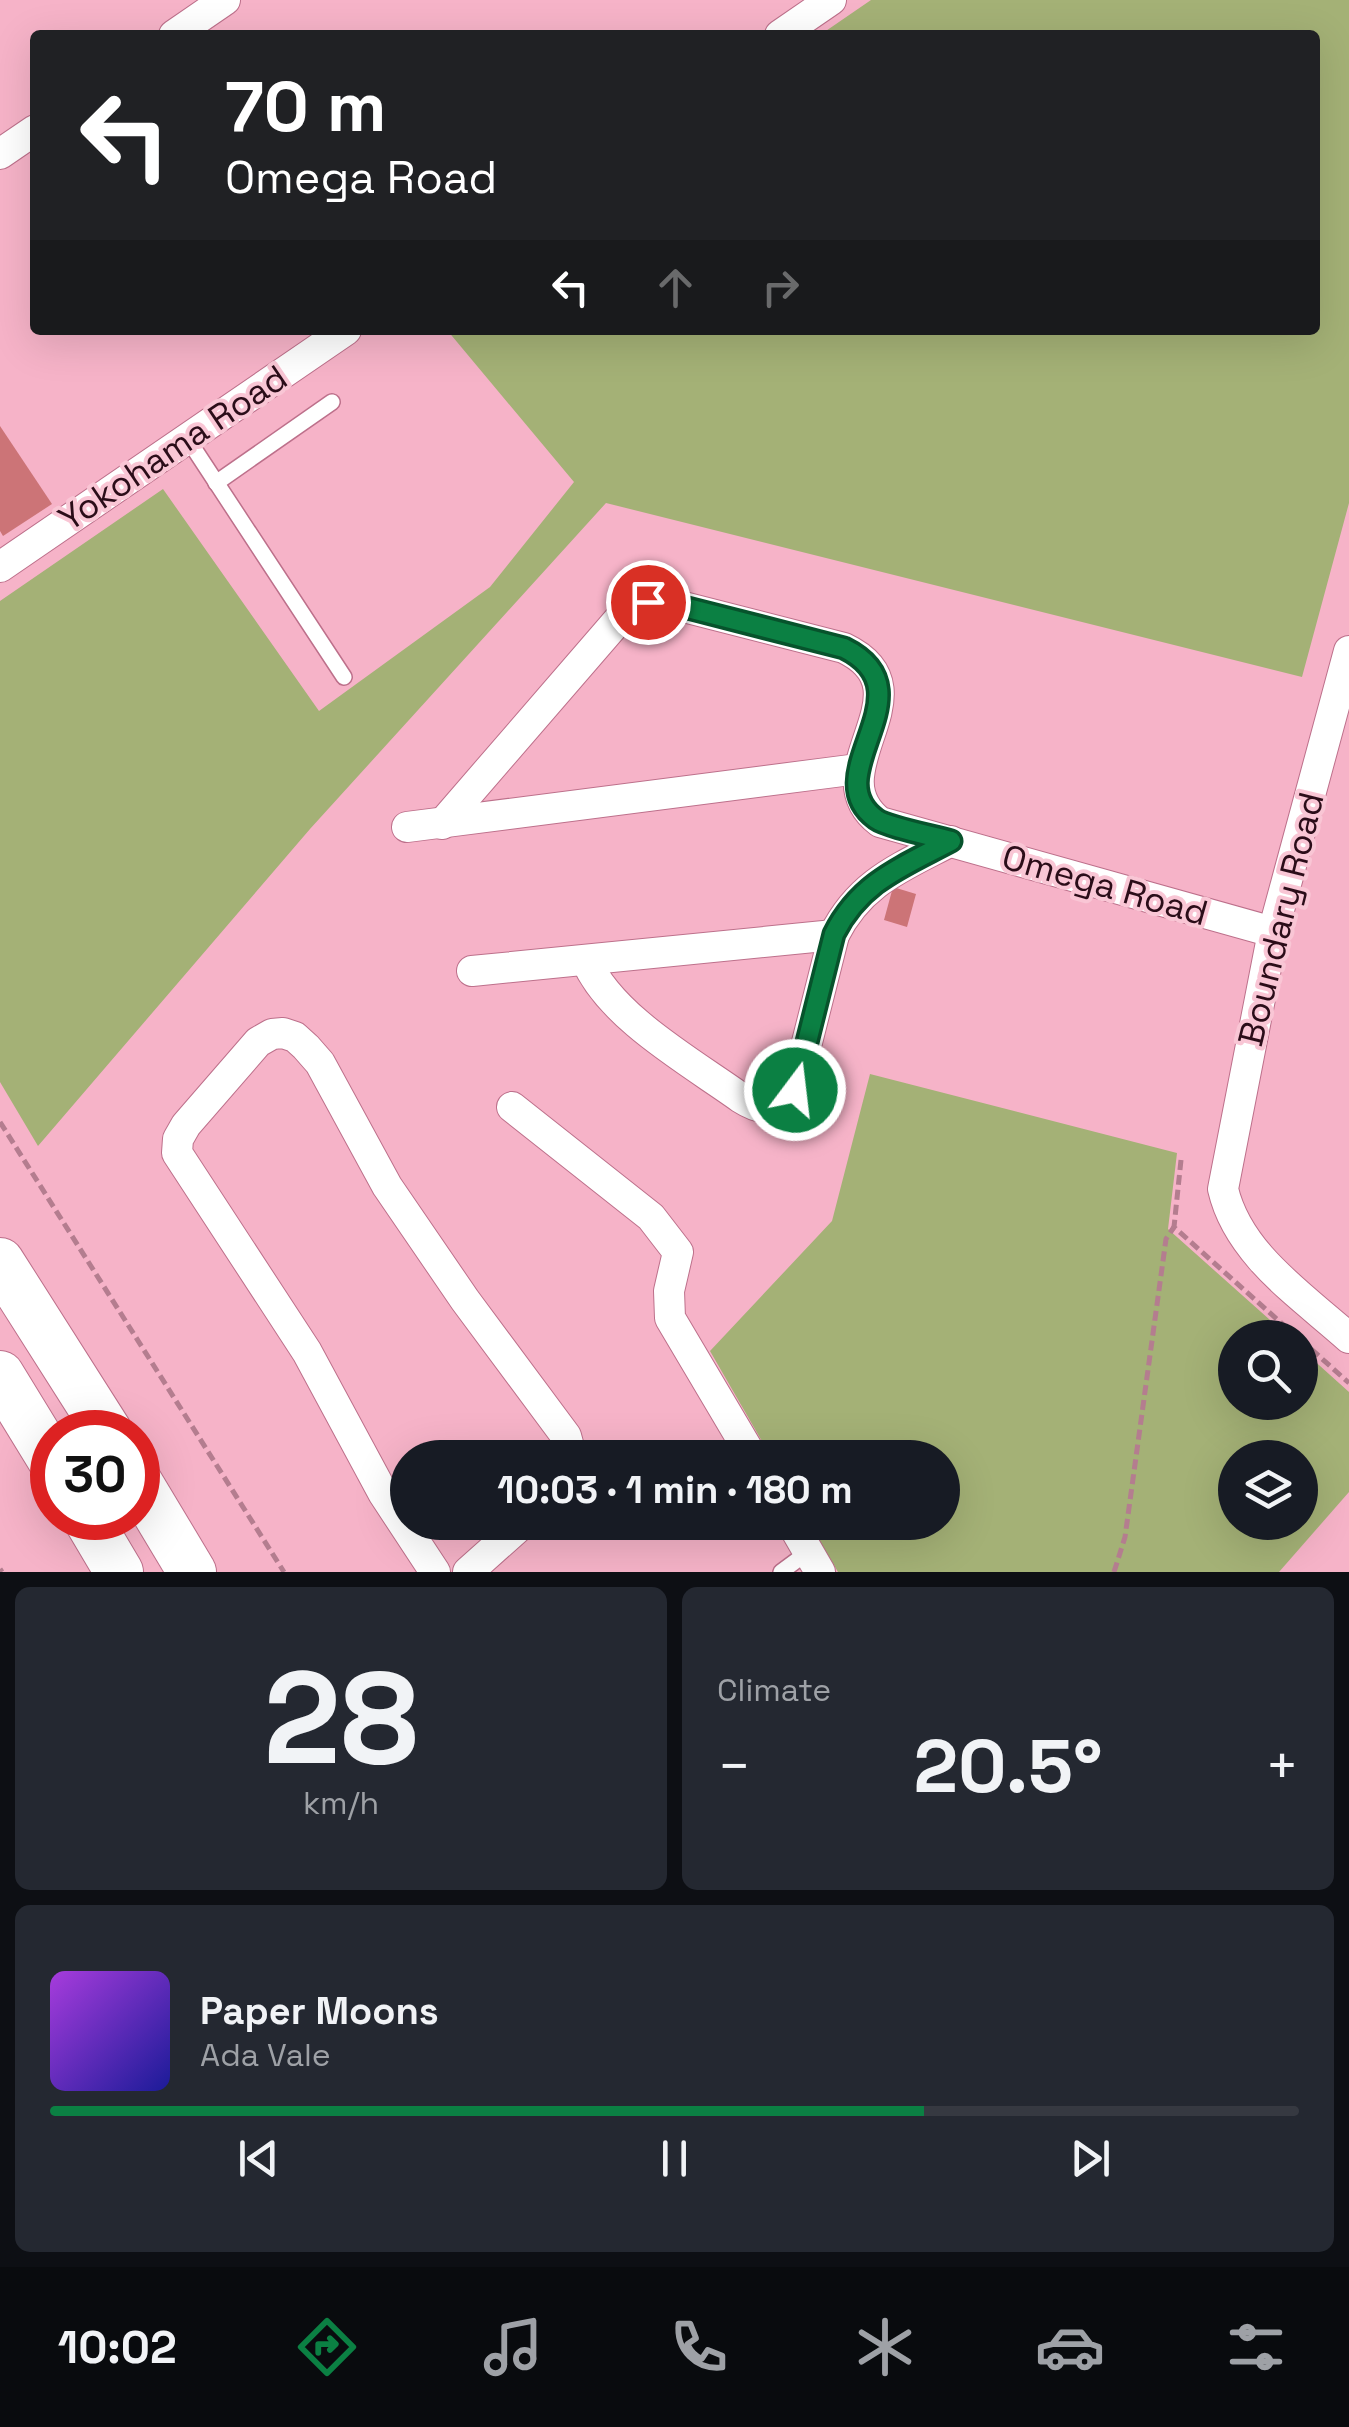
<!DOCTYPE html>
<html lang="en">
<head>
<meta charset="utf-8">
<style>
	body { margin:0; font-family:"Space Grotesk",sans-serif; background:#242831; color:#f1f3f6; height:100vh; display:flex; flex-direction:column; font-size:38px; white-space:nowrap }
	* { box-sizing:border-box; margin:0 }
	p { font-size:32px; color:#9ea1a6 }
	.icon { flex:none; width:55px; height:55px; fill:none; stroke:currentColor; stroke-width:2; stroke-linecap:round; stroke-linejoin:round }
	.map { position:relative; height:1572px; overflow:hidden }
	.sheet { display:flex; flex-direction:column; gap:15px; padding:15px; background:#0d0f14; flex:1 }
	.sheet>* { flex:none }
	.banner { position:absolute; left:30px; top:30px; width:1290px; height:305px; border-radius:10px; box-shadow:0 10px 40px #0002; background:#202124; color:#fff; overflow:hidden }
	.fabs { position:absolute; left:1218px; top:1320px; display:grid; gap:20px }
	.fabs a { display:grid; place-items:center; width:100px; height:100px; border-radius:50%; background:#171b24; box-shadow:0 10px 40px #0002; font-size:50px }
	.speed { position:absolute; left:30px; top:1410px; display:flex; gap:20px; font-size:50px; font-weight:700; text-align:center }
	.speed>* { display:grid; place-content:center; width:130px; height:130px; border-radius:50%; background:#171b24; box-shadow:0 10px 40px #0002; line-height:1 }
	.speed .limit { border:15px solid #d22; background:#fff; color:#111 }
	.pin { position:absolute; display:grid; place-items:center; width:85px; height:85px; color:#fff; margin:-42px; border:5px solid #fff; border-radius:50%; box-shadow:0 2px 10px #0007 }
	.me { position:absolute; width:110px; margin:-55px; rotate:15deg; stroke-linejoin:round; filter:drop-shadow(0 0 8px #0008) }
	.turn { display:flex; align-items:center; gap:35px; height:210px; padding:0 30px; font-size:45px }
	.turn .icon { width:130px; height:130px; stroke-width:2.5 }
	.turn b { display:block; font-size:70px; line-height:85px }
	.lanes { display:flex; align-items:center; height:95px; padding:0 30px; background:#0003; justify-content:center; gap:50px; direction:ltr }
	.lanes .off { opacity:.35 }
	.big { font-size:75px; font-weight:600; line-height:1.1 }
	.sheet .card { flex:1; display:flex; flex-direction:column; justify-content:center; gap:15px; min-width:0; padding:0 35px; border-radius:15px; background:#242831 }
	.sheet .dial { align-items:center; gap:0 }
	.dial b { font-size:130px; line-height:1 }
	.song { display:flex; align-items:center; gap:30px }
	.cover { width:120px; height:120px; border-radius:15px; background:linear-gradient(135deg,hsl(280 70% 55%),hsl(240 70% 35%)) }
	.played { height:10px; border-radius:5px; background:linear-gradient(90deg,#0b8043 70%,#363941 70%) }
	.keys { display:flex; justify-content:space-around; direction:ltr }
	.heat { display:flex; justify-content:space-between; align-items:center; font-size:55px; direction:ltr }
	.sheet .tiles { flex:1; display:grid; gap:15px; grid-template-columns:1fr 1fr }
	.card:last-child { grid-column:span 2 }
	.trip { position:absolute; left:390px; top:1440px; width:570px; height:100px; border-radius:50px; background:#171b24; box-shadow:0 10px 40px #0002; font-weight:600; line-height:100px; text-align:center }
	.menu { display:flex; height:160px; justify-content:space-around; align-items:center; background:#090b0e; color:#9ea1a6 }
	.menu .icon { width:70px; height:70px }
	.menu .selected { color:#0b8043 }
	.menu b { font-size:45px; color:#f1f3f6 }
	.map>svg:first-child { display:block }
	.green { fill:#a4b176; fill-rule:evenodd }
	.building { fill:#cc7477 }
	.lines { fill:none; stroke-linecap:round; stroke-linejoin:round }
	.lane-casing { stroke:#bd708b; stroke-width:18 }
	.street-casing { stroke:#bd708b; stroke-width:32 }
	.primary-casing { stroke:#bd708b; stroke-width:50 }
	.path { stroke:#b47d8f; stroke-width:5; stroke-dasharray:10 5; stroke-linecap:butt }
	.lane { stroke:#fff; stroke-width:15 }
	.street { stroke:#fff; stroke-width:30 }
	.primary { stroke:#fff; stroke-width:48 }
	.route-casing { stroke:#07532c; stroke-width:25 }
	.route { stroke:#0b8043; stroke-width:18 }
	.labels { text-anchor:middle; stroke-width:8; stroke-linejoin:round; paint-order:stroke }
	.street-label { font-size:35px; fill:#2b0d19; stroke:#f9c6d5 }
</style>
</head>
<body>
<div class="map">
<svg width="1349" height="1572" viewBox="0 0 1349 1572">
	<rect width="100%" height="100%" fill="#f6b3c8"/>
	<g class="green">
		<polygon points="871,0 1349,0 1349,503 1302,677 606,503 310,829 38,1146 0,1082 0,601 163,489 319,711 490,587 574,482 447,330 1315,330 1315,35 820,35"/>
		<path d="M 870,1074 L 1177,1153 L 1168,1229 L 1289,1337 L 1235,1338 L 1235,1402 L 1300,1402 L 1300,1348 L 1349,1392 L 1349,1492 L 1279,1572 L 838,1572 L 809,1523 L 942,1522 L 942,1458 L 771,1457 L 710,1351 L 832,1221 ZM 1235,1458 L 1300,1458 L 1300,1522 L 1235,1522 Z"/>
	</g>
	<g class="building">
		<polygon points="0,426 52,504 3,536 0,531"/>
		<polygon points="893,887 916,894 907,927 884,920"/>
	</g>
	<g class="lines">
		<defs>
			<g id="lane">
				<polyline points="187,438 344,677"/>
				<polyline points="216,483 332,402"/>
				<polyline points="781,1572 808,1552"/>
			</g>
			<g id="street">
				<polyline points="174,35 225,0"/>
				<polyline points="780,35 831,0"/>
				<polyline points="0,154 35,130"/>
				<polyline points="0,567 346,330"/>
				<path d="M 1349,651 L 1273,932 L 1223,1189 C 1238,1254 1301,1295 1349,1338"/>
				<path d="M 442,824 L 627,610 L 647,602 L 676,605 L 844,648 C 934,691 813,771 880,822 L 1273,932"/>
				<polyline points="407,827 858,769"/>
				<path d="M 586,960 C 610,1017 691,1062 741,1098 C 763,1112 780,1112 795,1090 L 834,935 C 860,882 902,867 951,841"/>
				<polyline points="472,971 834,935"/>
				<polyline points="512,1107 651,1217 678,1252 669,1291 670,1318 753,1458"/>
				<polyline points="791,1522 820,1572"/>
				<polyline points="435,1572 383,1493 307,1352 177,1153 178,1139 186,1125 258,1042 272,1034 283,1033 295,1037 306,1047 320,1063 387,1186 465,1300 566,1436 572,1458"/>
				<polyline points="468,1572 524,1522"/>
			</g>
			<g id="primary">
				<polyline points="0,1262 108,1432"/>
				<polyline points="0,1375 52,1460"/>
				<polyline points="138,1482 192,1572"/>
				<polyline points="87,1518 119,1572"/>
			</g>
		</defs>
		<use href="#lane" class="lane-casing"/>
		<use href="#street" class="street-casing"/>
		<use href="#primary" class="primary-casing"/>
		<g class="path">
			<polyline points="0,1122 284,1572"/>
			<polyline points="1181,1160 1174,1227 1298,1338"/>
			<polyline points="1300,1339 1349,1383"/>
			<polyline points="0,1569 2,1572"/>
			<polyline points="1114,1572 1125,1537 1166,1239 1174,1227"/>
		</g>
		<use href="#lane" class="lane"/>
		<use href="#street" class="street"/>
		<use href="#primary" class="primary"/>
	</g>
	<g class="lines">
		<defs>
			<path id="route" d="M 648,602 L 676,605 L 844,648 C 933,692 814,774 876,819 C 887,827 934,836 951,841 C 902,867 860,882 834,934 L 795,1090"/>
		</defs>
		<use href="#route" class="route-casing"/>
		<use href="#route" class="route"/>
	</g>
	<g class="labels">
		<g class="street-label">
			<text transform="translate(173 448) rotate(-34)" y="12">Yokohama Road</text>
			<text transform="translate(1105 885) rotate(16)" y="12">Omega Road</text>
			<text transform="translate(1281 919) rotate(-76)" y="12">Boundary Road</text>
		</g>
	</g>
</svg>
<div class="fabs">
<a><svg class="icon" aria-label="search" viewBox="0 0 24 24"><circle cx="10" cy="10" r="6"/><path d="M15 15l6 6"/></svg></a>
<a><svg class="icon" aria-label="layers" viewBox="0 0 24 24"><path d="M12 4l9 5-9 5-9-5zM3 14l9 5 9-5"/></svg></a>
</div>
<div class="speed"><div class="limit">30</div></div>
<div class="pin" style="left:648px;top:602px;background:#d93025"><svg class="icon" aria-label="arrive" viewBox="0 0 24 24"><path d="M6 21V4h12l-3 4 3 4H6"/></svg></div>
<svg class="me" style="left:795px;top:1090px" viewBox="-20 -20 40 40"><circle r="17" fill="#0b8043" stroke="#fff" stroke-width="3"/><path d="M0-11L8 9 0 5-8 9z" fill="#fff"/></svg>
<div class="trip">10:03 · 1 min · 180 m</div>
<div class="banner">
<div class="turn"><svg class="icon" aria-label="left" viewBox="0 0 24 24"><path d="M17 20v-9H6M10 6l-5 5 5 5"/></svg><div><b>70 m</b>Omega Road</div></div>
<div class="lanes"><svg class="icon" aria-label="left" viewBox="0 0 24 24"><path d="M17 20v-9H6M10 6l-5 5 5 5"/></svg><svg class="icon off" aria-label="ahead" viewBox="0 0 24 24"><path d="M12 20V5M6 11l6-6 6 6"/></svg><svg class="icon off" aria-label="right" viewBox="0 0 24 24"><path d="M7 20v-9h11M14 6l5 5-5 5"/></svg></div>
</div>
</div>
<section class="sheet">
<div class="tiles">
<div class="card dial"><b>28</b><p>km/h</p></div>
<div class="card"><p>Climate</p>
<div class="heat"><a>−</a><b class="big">20.5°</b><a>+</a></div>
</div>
<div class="card">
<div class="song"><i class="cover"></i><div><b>Paper Moons</b><p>Ada Vale</p></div></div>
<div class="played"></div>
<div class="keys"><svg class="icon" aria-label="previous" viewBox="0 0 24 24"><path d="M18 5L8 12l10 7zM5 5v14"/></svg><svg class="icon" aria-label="pause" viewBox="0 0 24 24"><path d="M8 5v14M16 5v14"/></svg><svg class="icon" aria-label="next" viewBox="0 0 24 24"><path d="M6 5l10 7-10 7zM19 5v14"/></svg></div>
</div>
</div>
</section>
<nav class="menu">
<b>10:02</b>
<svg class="icon selected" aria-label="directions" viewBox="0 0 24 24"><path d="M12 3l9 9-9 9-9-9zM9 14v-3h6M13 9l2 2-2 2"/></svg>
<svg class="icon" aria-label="music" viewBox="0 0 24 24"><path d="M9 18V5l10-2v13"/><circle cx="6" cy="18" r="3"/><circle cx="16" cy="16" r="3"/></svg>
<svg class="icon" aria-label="phone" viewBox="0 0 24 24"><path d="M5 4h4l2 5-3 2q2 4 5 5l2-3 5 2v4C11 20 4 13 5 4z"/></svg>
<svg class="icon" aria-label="climate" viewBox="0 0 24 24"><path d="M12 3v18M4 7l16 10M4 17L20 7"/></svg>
<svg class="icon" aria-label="car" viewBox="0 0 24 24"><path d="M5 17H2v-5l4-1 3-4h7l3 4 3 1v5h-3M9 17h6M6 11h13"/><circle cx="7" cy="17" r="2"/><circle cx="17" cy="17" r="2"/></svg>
<svg class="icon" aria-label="filters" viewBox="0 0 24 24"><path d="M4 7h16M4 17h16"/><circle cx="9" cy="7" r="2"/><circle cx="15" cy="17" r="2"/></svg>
</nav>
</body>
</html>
